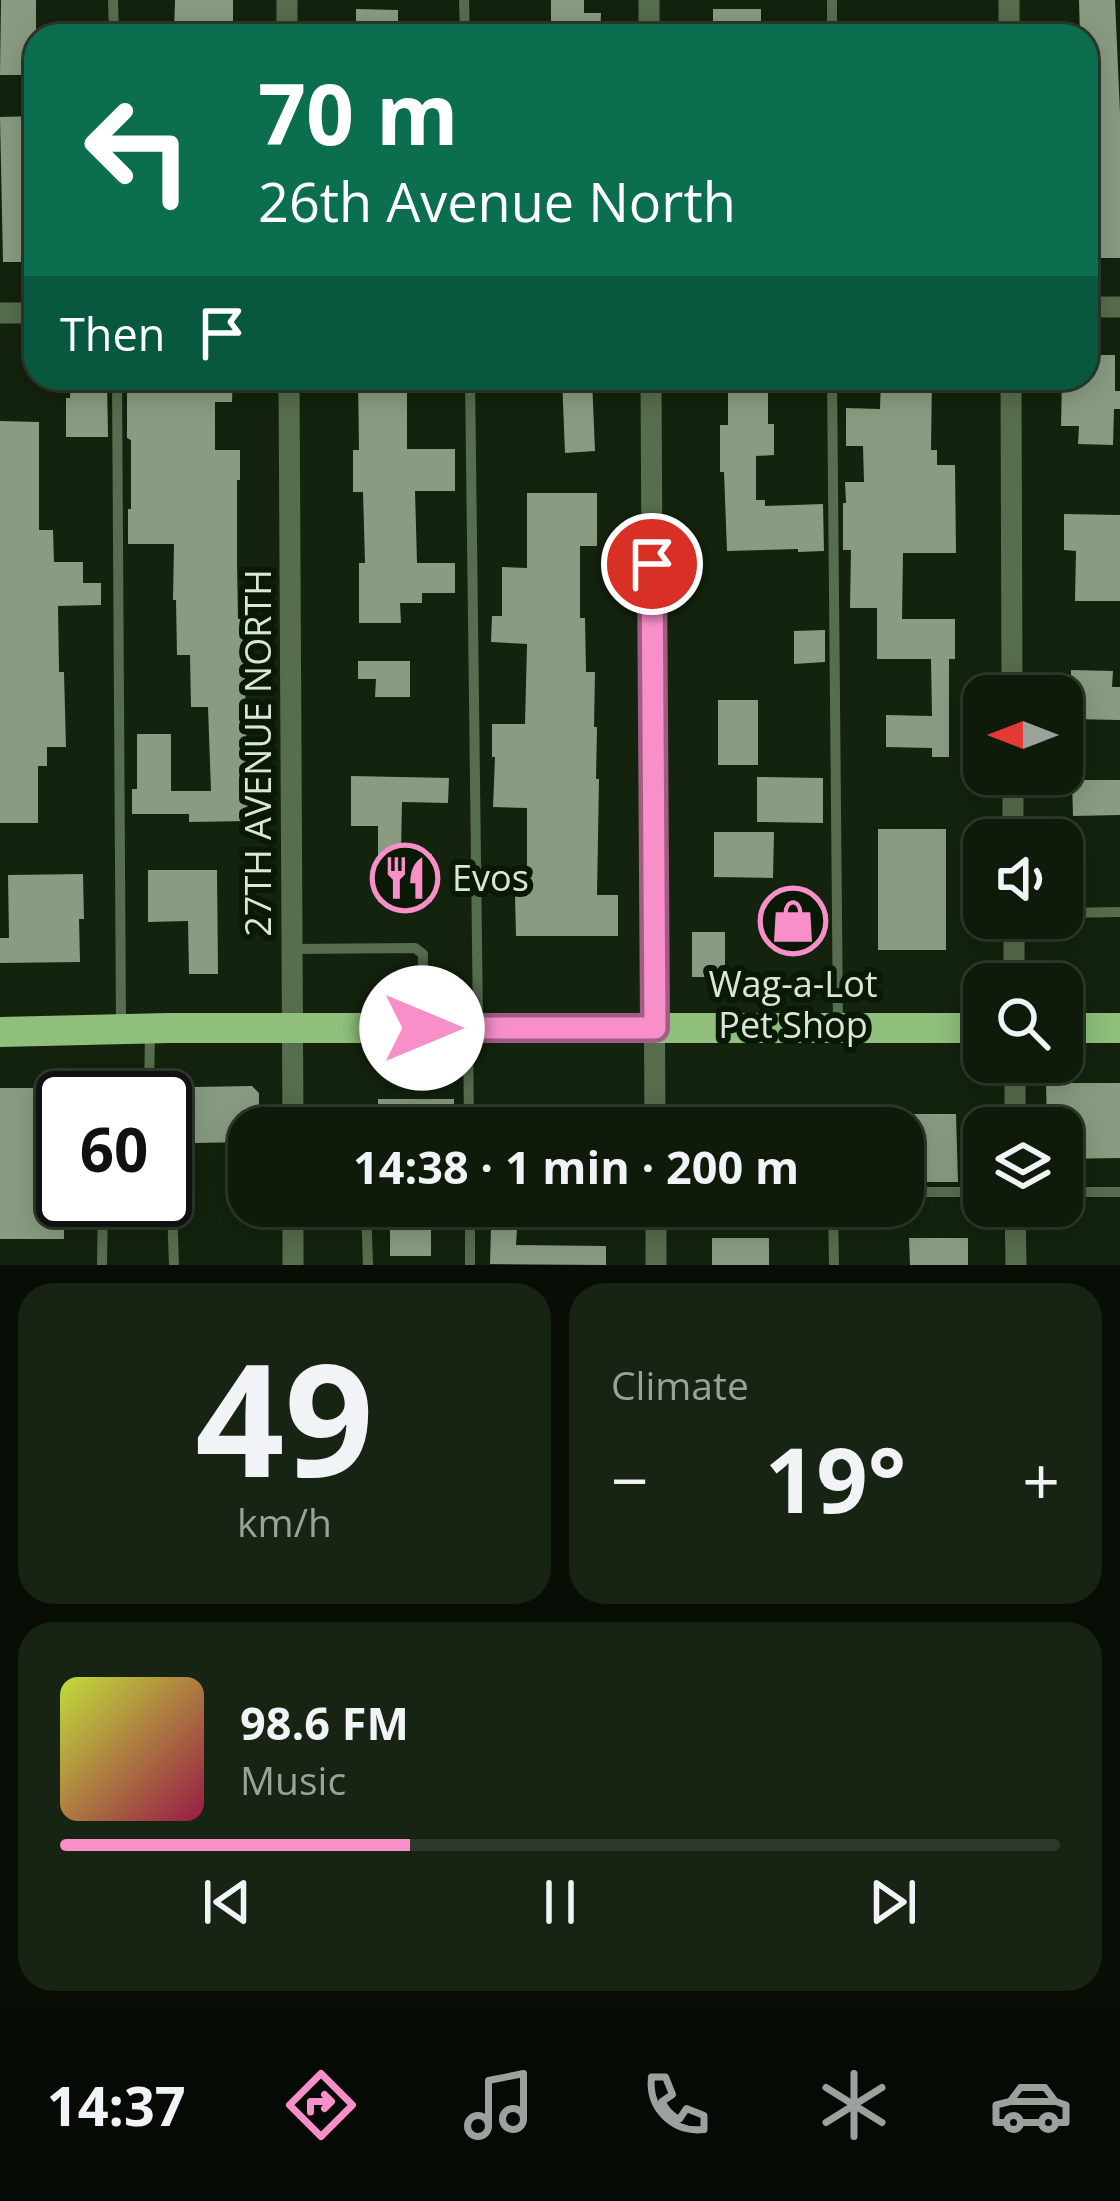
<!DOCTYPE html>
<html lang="en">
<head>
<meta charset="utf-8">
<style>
	body { margin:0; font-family:"Open Sans",sans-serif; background:#172313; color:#f1f3f6; height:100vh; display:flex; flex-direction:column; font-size:45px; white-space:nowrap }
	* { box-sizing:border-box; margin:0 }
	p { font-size:39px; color:#9ba19c }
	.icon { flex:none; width:66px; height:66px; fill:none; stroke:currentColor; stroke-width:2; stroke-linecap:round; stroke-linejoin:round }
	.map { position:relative; height:1265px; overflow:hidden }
	.sheet { display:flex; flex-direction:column; gap:18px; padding:18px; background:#080e06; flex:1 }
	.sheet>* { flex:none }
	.banner { position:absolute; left:24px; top:24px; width:1074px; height:366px; border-radius:36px; box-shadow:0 6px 30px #0003,0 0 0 3px #2e382b; background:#0b6e4f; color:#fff; overflow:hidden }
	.needle { width:78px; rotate:270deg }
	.fabs { position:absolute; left:963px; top:675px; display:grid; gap:24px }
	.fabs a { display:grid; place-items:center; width:120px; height:120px; border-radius:24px; background:#0e1a0a; box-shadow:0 6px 30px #0003,0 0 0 3px #2e382b; font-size:60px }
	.speed { position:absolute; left:36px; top:1071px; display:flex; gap:24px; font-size:60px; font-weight:700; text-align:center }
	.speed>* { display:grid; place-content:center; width:156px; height:156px; border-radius:50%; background:#0e1a0a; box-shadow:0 6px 30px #0003,0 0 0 3px #2e382b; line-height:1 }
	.speed .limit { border:6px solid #111; border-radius:18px; background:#fff; color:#111 }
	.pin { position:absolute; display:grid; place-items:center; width:102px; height:102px; color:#fff; margin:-51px; border:6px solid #fff; border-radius:50%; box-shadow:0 3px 12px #0007 }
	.me { position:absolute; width:132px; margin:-66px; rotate:90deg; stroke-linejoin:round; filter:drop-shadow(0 0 9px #0008) }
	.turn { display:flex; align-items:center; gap:42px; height:252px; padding:0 36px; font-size:54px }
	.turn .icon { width:156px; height:156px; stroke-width:2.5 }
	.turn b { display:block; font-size:84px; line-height:102px }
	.then { display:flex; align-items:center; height:114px; padding:0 36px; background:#0003; gap:24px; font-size:45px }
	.big { font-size:90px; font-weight:700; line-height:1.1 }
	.sheet .card { flex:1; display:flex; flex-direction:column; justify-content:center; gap:18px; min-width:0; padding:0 42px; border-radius:36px; background:#172313 }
	.sheet .dial { align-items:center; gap:0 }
	.dial b { font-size:156px; line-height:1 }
	.song { display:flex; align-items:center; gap:36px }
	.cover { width:144px; height:144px; border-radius:18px; background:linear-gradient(135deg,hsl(70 70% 55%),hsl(340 70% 35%)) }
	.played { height:12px; border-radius:6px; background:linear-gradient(90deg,#f98fc9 35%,#2e382b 35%) }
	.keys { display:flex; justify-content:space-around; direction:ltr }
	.heat { display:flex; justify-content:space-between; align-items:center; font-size:66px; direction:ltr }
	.sheet .tiles { flex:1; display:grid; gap:18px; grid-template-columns:1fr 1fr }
	.card:last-child { grid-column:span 2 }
	.trip { position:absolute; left:228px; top:1107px; width:696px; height:120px; border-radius:36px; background:#0e1a0a; box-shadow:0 6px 30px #0003,0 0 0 3px #2e382b; font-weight:700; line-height:120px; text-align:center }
	.menu { display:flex; height:192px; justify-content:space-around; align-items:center; background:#060a04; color:#9ba19c }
	.menu .icon { width:84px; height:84px }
	.menu .on { color:#f98fc9 }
	.menu b { font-size:54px; color:#f1f3f6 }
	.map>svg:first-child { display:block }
	.building { fill:#899c81 }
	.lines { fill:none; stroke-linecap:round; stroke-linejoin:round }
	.service { stroke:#576e4e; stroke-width:10 }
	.minor { stroke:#576e4e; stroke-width:21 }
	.primary { stroke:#8fbf7b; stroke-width:30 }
	.route-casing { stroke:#a25d83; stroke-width:30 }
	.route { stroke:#f98fc9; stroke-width:21 }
	.labels { text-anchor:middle; stroke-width:12; stroke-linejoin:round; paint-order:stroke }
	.street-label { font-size:36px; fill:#dce6d8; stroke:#0a1905 }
	.poi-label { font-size:36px; fill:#dce6d8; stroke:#0a1905; text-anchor:start }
</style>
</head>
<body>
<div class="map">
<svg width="1120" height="1265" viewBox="0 0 1120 1265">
	<rect width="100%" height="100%" fill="#13230d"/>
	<g class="building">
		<polygon points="1,0 36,0 36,75 0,75"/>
		<polygon points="175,0 233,0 233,34 174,34"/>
		<polygon points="551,0 584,0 584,13 601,13 600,36 551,36"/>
		<polygon points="1079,0 1115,0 1120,113 1120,258 1097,258 1097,240 1086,240 1088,80 1086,36 1080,36"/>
		<polygon points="356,9 398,10 398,36 356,36"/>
		<rect x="713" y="9" width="48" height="27"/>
		<polygon points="36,116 36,262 3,262 0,117"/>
		<polygon points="1086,355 1115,355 1115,391 1120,391 1120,409 1114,409 1113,445 1078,444 1079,426 1061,426 1062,378 1086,378"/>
		<polygon points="71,378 101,378 101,381 107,381 108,437 66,437 66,398 70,398"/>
		<polygon points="164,378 233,378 232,402 215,402 215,450 240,450 240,480 237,480 237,563 238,619 242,619 245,677 248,821 189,822 189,814 132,814 132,789 137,789 137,734 171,734 171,791 211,791 208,707 191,707 190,655 177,655 176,600 173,600 174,544 128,544 128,509 131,509 131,440 127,438 127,381 164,382"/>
		<polygon points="358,378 407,378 407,449 455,449 455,491 415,491 417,563 455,563 455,593 422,593 422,603 400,603 401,623 359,623 359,563 365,563 363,492 353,492 353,450 359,450"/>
		<polygon points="562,378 592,378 595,451 565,453"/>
		<polygon points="728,378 768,378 768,424 774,424 774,455 756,456 756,500 765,500 765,506 823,504 824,551 798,552 798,549 727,551 724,472 720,472 720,425 728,425"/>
		<polygon points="881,378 932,378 931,450 937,450 937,465 955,465 956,553 903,553 902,619 955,619 955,659 949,659 949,757 932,757 932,748 886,747 886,715 932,716 931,659 877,659 877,608 850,608 851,550 843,550 843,503 846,503 845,482 864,482 863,446 846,446 846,408 880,409"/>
		<polygon points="0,421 39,422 39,530 53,530 54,562 83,562 83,583 101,583 101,605 58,606 59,672 64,672 66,747 47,747 47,766 38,766 38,823 0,823"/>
		<polygon points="527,493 597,493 597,546 580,546 580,618 585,618 586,672 595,672 594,727 597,727 596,779 599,779 597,895 618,895 618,936 516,936 515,896 527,896 527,808 493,807 495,757 492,757 492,724 525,724 527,644 491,642 492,616 502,616 502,567 527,568"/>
		<polygon points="1064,514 1120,515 1120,601 1075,601 1076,551 1064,550"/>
		<polygon points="825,630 825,662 794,664 794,631"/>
		<polygon points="358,661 410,661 410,697 375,697 376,679 358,679"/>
		<polygon points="1071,670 1113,671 1112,687 1120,687 1120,720 1071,719"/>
		<rect x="718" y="700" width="40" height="65"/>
		<polygon points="351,776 449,778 448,803 402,802 401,854 432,854 432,902 378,902 378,826 351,826"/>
		<polygon points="757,777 823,778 823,823 757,822"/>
		<polygon points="1072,780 1120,780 1120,815 1073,816"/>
		<rect x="878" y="829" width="68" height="121"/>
		<polygon points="714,832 774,832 773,878 714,877"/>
		<polygon points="148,870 217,870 218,974 189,974 188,921 148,922"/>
		<polygon points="83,874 84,919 79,919 80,962 0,963 0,938 9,938 8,875"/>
		<polygon points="780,889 806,889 806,953 780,954"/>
		<rect x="692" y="932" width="33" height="45"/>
		<polygon points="1046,1083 1120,1083 1120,1158 1062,1159 1062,1128 1047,1128"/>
		<polygon points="252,1086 259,1093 259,1128 249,1128 249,1142 194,1143 194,1087"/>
		<polygon points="0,1088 63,1088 64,1239 0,1239"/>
		<rect x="378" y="1099" width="76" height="29"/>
		<polygon points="574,1109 574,1128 479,1128 479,1111"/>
		<polygon points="903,1114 956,1114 958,1182 903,1182"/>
		<polygon points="408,1206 431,1206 431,1256 390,1256 390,1220 408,1220"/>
		<polygon points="491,1228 517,1229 516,1245 606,1246 606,1265 490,1264"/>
		<rect x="712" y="1238" width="57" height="27"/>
		<polygon points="909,1238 968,1238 968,1265 910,1265"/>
	</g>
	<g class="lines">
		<g class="service">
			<polyline points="113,0 114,36"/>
			<polyline points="464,0 465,36"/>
			<polyline points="832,0 832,36"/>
			<polyline points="117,378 121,1026"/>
			<polyline points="470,378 478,1023"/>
			<polyline points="832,378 838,1023"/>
			<polyline points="1062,913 1120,912"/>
			<polyline points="292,949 415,948 423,954 422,1027"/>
			<polyline points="468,1029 469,1128"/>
			<polyline points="149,1098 150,1029"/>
			<polyline points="165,1123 169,1127 174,1265"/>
			<polyline points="903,1192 984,1192"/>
			<polyline points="1062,1192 1120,1192"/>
			<polyline points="366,1206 368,1265"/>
			<polyline points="470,1206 470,1265"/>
			<polyline points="833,1206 834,1265"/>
			<polyline points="102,1265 103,1200"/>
		</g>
		<g class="minor">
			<polyline points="287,0 287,36"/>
			<polyline points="649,0 649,36"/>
			<polyline points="1009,0 1009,36"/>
			<polyline points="1086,307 1120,307"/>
			<polyline points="0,313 36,313"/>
			<polyline points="289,378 293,1128"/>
			<polyline points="651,378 655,1128"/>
			<polyline points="1011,378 1012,696"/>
			<polyline points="1013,774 1013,840"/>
			<polyline points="1014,918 1014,984"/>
			<polyline points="1015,1062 1015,1128"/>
			<polyline points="293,1206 293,1265"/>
			<polyline points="656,1206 656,1265"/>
			<polyline points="1015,1206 1016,1265"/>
		</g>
		<g class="primary">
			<polyline points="1062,1028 1120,1028"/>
			<polyline points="0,1032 169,1028 984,1028"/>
		</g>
	</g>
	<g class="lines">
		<defs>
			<polyline id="route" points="422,1028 655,1028 652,564"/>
		</defs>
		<use href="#route" class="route-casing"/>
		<use href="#route" class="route"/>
	</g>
	<defs>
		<symbol id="restaurant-ring" viewBox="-11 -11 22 22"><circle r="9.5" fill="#0a1905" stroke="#f98fc9" stroke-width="1.5"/><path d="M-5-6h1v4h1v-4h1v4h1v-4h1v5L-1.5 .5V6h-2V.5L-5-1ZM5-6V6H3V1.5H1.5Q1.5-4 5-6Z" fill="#f98fc9"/></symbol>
		<symbol id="shop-ring" viewBox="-11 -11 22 22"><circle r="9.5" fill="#0a1905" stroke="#f98fc9" stroke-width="1.5"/><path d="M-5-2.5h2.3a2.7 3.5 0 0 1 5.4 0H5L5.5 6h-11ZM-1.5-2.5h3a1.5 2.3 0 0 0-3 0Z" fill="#f98fc9"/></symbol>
	</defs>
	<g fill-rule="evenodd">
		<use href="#restaurant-ring" x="367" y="840" width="76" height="76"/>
		<use href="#shop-ring" x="755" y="883" width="76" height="76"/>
	</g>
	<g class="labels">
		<g class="street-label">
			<text transform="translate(258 753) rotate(-90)" y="13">27TH AVENUE NORTH</text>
		</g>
		<g class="poi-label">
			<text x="452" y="891">Evos</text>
			<text x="793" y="997" text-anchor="middle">Wag-a-Lot<tspan x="793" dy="41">Pet Shop</tspan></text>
		</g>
	</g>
</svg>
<div class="fabs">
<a><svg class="needle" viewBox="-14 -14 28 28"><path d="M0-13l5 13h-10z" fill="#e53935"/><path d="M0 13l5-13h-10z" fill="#9ba19c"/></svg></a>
<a><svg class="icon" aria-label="sound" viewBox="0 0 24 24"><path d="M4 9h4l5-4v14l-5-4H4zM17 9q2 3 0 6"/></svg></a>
<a><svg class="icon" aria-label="search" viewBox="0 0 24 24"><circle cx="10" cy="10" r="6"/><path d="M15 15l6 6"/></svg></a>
<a><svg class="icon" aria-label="layers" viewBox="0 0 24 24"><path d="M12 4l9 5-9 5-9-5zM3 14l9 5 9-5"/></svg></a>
</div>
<div class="speed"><div class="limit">60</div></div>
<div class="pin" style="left:652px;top:564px;background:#d93025"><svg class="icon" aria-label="arrive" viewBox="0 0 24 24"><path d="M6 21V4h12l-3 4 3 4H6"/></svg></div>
<svg class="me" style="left:422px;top:1028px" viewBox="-20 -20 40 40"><circle r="19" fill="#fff"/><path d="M0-13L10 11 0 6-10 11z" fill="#f98fc9"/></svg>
<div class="trip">14:38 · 1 min · 200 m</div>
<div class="banner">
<div class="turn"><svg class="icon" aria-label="left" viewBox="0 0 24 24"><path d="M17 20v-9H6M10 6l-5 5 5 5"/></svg><div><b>70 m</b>26th Avenue North</div></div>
<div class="then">Then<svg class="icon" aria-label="arrive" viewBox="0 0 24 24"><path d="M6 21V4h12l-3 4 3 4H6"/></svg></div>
</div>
</div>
<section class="sheet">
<div class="tiles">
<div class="card dial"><b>49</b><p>km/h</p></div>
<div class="card"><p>Climate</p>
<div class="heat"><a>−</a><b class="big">19°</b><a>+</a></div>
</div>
<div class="card">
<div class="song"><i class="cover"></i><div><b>98.6 FM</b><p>Music</p></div></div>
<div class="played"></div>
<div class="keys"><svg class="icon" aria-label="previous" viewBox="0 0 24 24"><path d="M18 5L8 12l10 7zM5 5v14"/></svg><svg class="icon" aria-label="pause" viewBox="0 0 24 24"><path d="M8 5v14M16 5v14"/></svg><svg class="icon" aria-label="next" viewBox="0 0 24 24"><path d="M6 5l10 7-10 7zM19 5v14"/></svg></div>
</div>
</div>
</section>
<nav class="menu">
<b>14:37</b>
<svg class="icon on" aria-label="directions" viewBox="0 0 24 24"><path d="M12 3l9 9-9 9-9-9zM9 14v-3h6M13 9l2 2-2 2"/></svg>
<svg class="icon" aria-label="music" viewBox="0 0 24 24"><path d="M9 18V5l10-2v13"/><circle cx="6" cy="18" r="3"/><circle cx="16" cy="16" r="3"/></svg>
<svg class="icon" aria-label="phone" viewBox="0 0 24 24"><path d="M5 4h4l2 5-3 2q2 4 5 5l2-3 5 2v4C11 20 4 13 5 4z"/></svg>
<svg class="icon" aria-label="climate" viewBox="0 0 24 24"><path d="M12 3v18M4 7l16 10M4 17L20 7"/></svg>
<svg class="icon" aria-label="car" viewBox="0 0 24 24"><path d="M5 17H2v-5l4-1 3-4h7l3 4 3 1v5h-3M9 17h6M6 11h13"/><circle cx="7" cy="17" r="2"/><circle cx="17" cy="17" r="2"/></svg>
</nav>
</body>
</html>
